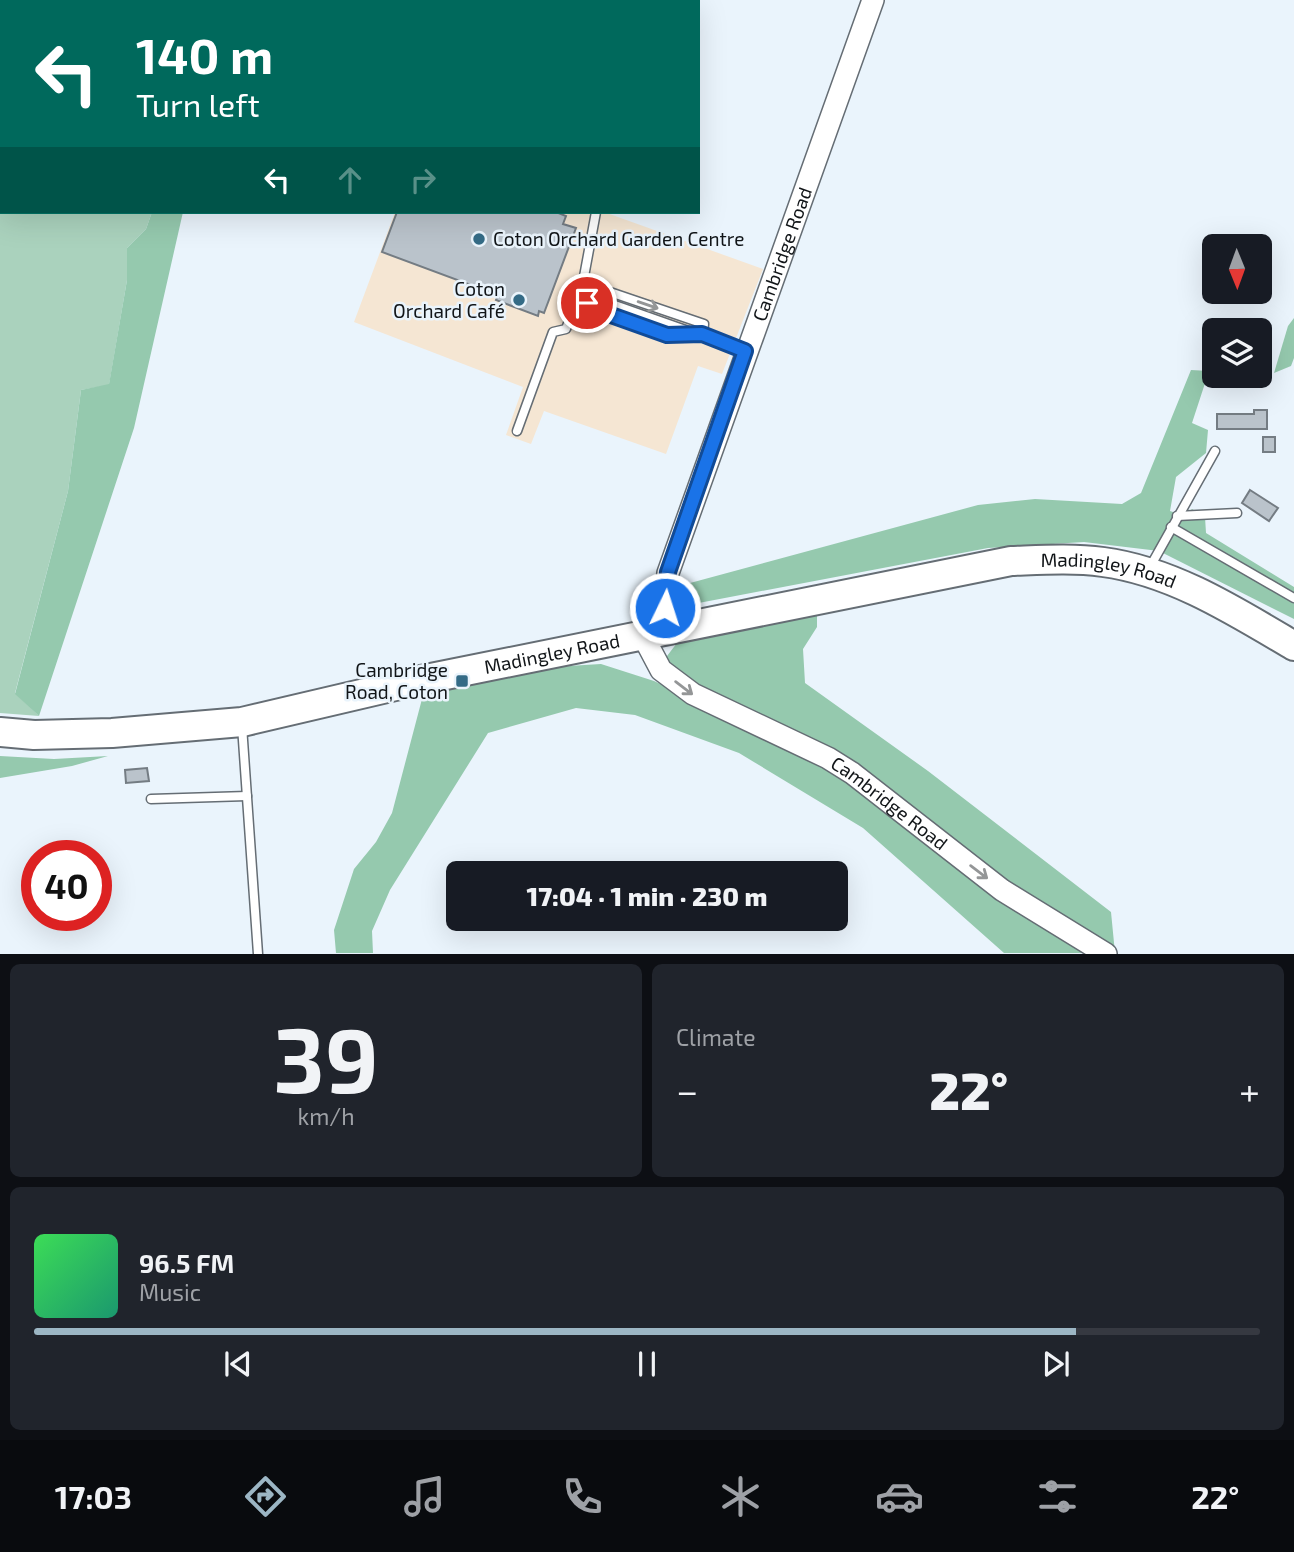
<!DOCTYPE html>
<html lang="en">
<head>
<meta charset="utf-8">
<style>
	body { margin:0; font-family:"Exo 2",sans-serif; background:#20242c; color:#f1f3f6; height:100vh; display:flex; flex-direction:column; font-size:26px; white-space:nowrap }
	* { box-sizing:border-box; margin:0 }
	p { font-size:23px; color:#9ea1a6 }
	.icon { flex:none; width:38px; height:38px; fill:none; stroke:currentColor; stroke-width:2; stroke-linecap:round; stroke-linejoin:round }
	.map { position:relative; height:954px; overflow:hidden }
	.drawer { display:flex; flex-direction:column; gap:10px; padding:10px; background:#0d0f14; flex:1 }
	.drawer>* { flex:none }
	.top-card { position:absolute; left:0px; top:0px; width:700px; height:214px; box-shadow:0 7px 28px #0002; background:#00695c; color:#fff; overflow:hidden }
	.needle { width:46px; rotate:179deg }
	.controls { position:absolute; left:1202px; top:234px; display:grid; gap:14px }
	.controls a { display:grid; place-items:center; width:70px; height:70px; border-radius:10px; background:#171b24; box-shadow:0 7px 28px #0002; font-size:35px }
	.speed { position:absolute; left:21px; top:840px; display:flex; gap:14px; font-size:35px; font-weight:700; text-align:center }
	.speed>* { display:grid; place-content:center; width:91px; height:91px; border-radius:50%; background:#171b24; box-shadow:0 7px 28px #0002; line-height:1 }
	.speed .limit { border:10px solid #d22; background:#fff; color:#111 }
	.pin { position:absolute; display:grid; place-items:center; width:60px; height:60px; color:#fff; margin:-30px; border:4px solid #fff; border-radius:50%; box-shadow:0 2px 7px #0007 }
	.me { position:absolute; width:77px; margin:-38px; rotate:4deg; stroke-linejoin:round; filter:drop-shadow(0 0 5px #0008) }
	.turn { display:flex; align-items:center; gap:24px; height:147px; padding:0 21px; font-size:32px }
	.turn .icon { width:91px; height:91px; stroke-width:2.5 }
	.turn b { display:block; font-size:49px; line-height:60px }
	.lanes { display:flex; align-items:center; height:66px; padding:0 21px; background:#0003; justify-content:center; gap:35px; direction:ltr }
	.lanes .off { opacity:.35 }
	.big { font-size:52px; font-weight:800; line-height:1.1 }
	.drawer .card { flex:1; display:flex; flex-direction:column; justify-content:center; gap:10px; min-width:0; padding:0 24px; border-radius:10px; background:#20242c }
	.drawer .dial { align-items:center; gap:0 }
	.dial b { font-size:91px; line-height:1 }
	.song { display:flex; align-items:center; gap:21px }
	.cover { width:84px; height:84px; border-radius:10px; background:linear-gradient(135deg,hsl(130 70% 55%),hsl(160 70% 35%)) }
	.played { height:7px; border-radius:4px; background:linear-gradient(90deg,#9cb6c4 85%,#363941 85%) }
	.keys { display:flex; justify-content:space-around; direction:ltr }
	.heat { display:flex; justify-content:space-between; align-items:center; font-size:38px; direction:ltr }
	.drawer .tiles { flex:1; display:grid; gap:10px; grid-template-columns:1fr 1fr }
	.card:last-child { grid-column:span 2 }
	.trip { position:absolute; left:446px; top:861px; width:402px; height:70px; border-radius:10px; background:#171b24; box-shadow:0 7px 28px #0002; font-weight:800; line-height:70px; text-align:center }
	.menu { display:flex; height:112px; justify-content:space-around; align-items:center; background:#090b0e; color:#9ea1a6 }
	.menu .icon { width:49px; height:49px }
	.menu .active { color:#9cb6c4 }
	.menu b { font-size:32px; color:#f1f3f6 }
	.map>svg:first-child { display:block }
	.commercial { fill:#f5e6d3 }
	.green { fill:#aad2bd }
	.forest { fill:#95c9ae }
	.building { fill:#bac3cb; stroke:#747c83; stroke-width:2 }
	.lines { fill:none; stroke-linecap:round; stroke-linejoin:round }
	.lane-casing { stroke:#656d74; stroke-width:11 }
	.secondary-casing { stroke:#656d74; stroke-width:24 }
	.highway-casing { stroke:#656d74; stroke-width:32 }
	.lane { stroke:#fff; stroke-width:8 }
	.secondary { stroke:#fff; stroke-width:21 }
	.highway { stroke:#fff; stroke-width:28 }
	.oneway { stroke:#949697 }
	.route-casing { stroke:#114b97; stroke-width:18 }
	.route { stroke:#1a73e8; stroke-width:12 }
	.poi-dot { fill:#346b86; stroke:#eaf4fc; stroke-width:2.5 }
	.labels { text-anchor:middle; stroke-width:5; stroke-linejoin:round; paint-order:stroke }
	.poi-label { font-size:19px; fill:#111518; stroke:#eaf4fc; text-anchor:end }
	.street-label { font-size:19px; fill:#111518; stroke:#eaf4fc }
</style>
</head>
<body>
<div class="map">
<svg width="1294" height="954" viewBox="0 0 1294 954">
	<rect width="100%" height="100%" fill="#eaf4fc"/>
	<polygon class="commercial" points="395,212 604,212 763,269 722,374 698,366 666,454 544,411 531,444 506,435 523,387 354,322"/>
	<polygon class="green" points="0,71 2,212 152,212 146,229 127,248 127,280 109,385 81,390 68,491 15,693 39,716 0,713"/>
	<g class="forest">
		<polygon points="152,212 183,212 134,428 39,716 15,694 68,491 81,390 109,384 127,280 127,248 146,229"/>
		<polygon points="1294,318 1294,358 1291,366 1274,373 1288,326"/>
		<polygon points="1191,370 1209,371 1192,423 1208,430 1206,453 1176,477 1170,511 1185,516 1192,509 1205,517 1206,533 1294,587 1294,619 1159,551 1084,542 988,548 683,606 679,586 978,505 1035,499 1122,504 1141,493"/>
		<polygon points="817,611 817,627 803,649 805,683 928,771 1111,912 1115,953 1101,947 982,862 666,667 667,656 677,643"/>
		<path d="M 601,664 L 654,681 L 848,772 L 1002,893 L 1073,946 L 1088,953 L 1004,953 L 863,828 L 739,753 L 635,715 L 576,708 L 488,733 L 390,890 L 372,931 L 373,953 L 336,953 L 334,930 L 354,869 L 376,842 L 392,813 L 422,699 C 483,677 536,667 601,664 Z"/>
		<polygon points="0,756 54,759 108,756 72,766 0,778"/>
	</g>
	<g class="building">
		<polygon points="397,212 556,212 566,216 563,224 576,228 544,313 539,311 538,316 496,300 498,295 382,252"/>
		<polygon points="1254,410 1267,410 1267,429 1217,429 1217,414 1254,414"/>
		<rect x="1263" y="437" width="12" height="15"/>
		<polygon points="1250,490 1278,508 1269,521 1242,503"/>
		<polygon points="147,768 149,781 126,783 125,770"/>
	</g>
	<g class="lines">
		<defs>
			<g id="lane">
				<circle cx="580" cy="293" r="12"/>
				<polyline points="583,282 596,212"/>
				<polyline points="591,289 601,289 704,324 703,334"/>
				<polyline points="592,297 745,351"/>
				<polyline points="583,305 667,335 696,334"/>
				<polyline points="517,431 553,332 566,329 575,304"/>
				<polyline points="1177,516 1237,513"/>
				<polyline points="1171,527 1294,598"/>
				<polyline points="1150,567 1215,451"/>
				<polyline points="242,726 258,954"/>
				<polyline points="151,799 247,796"/>
			</g>
			<g id="secondary">
				<path id="s1" d="M 668,631 L 665,608 L 668,573 L 873,0"/>
				<path id="s2" d="M 643,636 L 661,670 L 693,694 L 828,758 L 852,773 L 1002,890 L 1106,954"/>
			</g>
			<g id="highway">
				<path id="s3" d="M 0,732 L 34,735 L 112,733 L 242,722 L 421,680 L 1011,561 C 1042,560 1072,558 1103,562 C 1172,571 1235,611 1294,646"/>
			</g>
		</defs>
		<use href="#lane" class="lane-casing"/>
		<use href="#secondary" class="secondary-casing"/>
		<use href="#highway" class="highway-casing"/>
		<use href="#lane" class="lane"/>
		<use href="#secondary" class="secondary"/>
		<use href="#highway" class="highway"/>
	</g>
	<defs><path id="oneway-shaft" d="M-6 0H5M1.5-3L5.5 0L1.5 3" fill="none" stroke-width="1.6" stroke-linecap="round" stroke-linejoin="round" transform="scale(1.75)"/></defs>
	<g class="oneway">
		<use href="#oneway-shaft" transform="translate(648 305) rotate(19)"/>
		<use href="#oneway-shaft" transform="translate(684 688) rotate(37)"/>
		<use href="#oneway-shaft" transform="translate(979 872) rotate(37)"/>
	</g>
	<g class="lines">
		<defs>
			<polyline id="route" points="587,303 583,305 667,335 702,334 745,351 668,572 665,608"/>
		</defs>
		<use href="#route" class="route-casing"/>
		<use href="#route" class="route"/>
	</g>
	<g class="poi-dot">
		<circle cx="479" cy="239" r="7"/>
		<circle cx="519" cy="300" r="7"/>
		<rect x="455" y="674" width="14" height="14" rx="3.5"/>
	</g>
	<g class="labels">
		<g class="poi-label">
			<text x="493" y="246" text-anchor="start">Coton Orchard Garden Centre</text>
			<text x="505" y="296">Coton<tspan x="505" dy="22">Orchard Café</tspan></text>
			<text x="448" y="677">Cambridge<tspan x="448" dy="22">Road, Coton</tspan></text>
		</g>
		<g class="street-label">
			<text dy="7" stroke="none"><textPath href="#s1" startOffset="397">Cambridge Road</textPath></text>
			<text dy="7" stroke="none"><textPath href="#s3" startOffset="1127">Madingley Road</textPath></text>
			<text dy="7" stroke="none"><textPath href="#s3" startOffset="560">Madingley Road</textPath></text>
			<text dy="7" stroke="none"><textPath href="#s2" startOffset="304">Cambridge Road</textPath></text>
		</g>
	</g>
</svg>
<div class="controls">
<a><svg class="needle" viewBox="-14 -14 28 28"><path d="M0-13l5 13h-10z" fill="#e53935"/><path d="M0 13l5-13h-10z" fill="#9ea1a6"/></svg></a>
<a><svg class="icon" aria-label="layers" viewBox="0 0 24 24"><path d="M12 4l9 5-9 5-9-5zM3 14l9 5 9-5"/></svg></a>
</div>
<div class="speed"><div class="limit">40</div></div>
<div class="pin" style="left:587px;top:303px;background:#d93025"><svg class="icon" aria-label="arrive" viewBox="0 0 24 24"><path d="M6 21V4h12l-3 4 3 4H6"/></svg></div>
<svg class="me" style="left:665px;top:608px" viewBox="-20 -20 40 40"><circle r="17" fill="#1a73e8" stroke="#fff" stroke-width="3"/><path d="M0-11L8 9 0 5-8 9z" fill="#fff"/></svg>
<div class="trip">17:04 · 1 min · 230 m</div>
<div class="top-card">
<div class="turn"><svg class="icon" aria-label="left" viewBox="0 0 24 24"><path d="M17 20v-9H6M10 6l-5 5 5 5"/></svg><div><b>140 m</b>Turn left</div></div>
<div class="lanes"><svg class="icon" aria-label="left" viewBox="0 0 24 24"><path d="M17 20v-9H6M10 6l-5 5 5 5"/></svg><svg class="icon off" aria-label="ahead" viewBox="0 0 24 24"><path d="M12 20V5M6 11l6-6 6 6"/></svg><svg class="icon off" aria-label="right" viewBox="0 0 24 24"><path d="M7 20v-9h11M14 6l5 5-5 5"/></svg></div>
</div>
</div>
<section class="drawer">
<div class="tiles">
<div class="card dial"><b>39</b><p>km/h</p></div>
<div class="card"><p>Climate</p>
<div class="heat"><a>−</a><b class="big">22°</b><a>+</a></div>
</div>
<div class="card">
<div class="song"><i class="cover"></i><div><b>96.5 FM</b><p>Music</p></div></div>
<div class="played"></div>
<div class="keys"><svg class="icon" aria-label="previous" viewBox="0 0 24 24"><path d="M18 5L8 12l10 7zM5 5v14"/></svg><svg class="icon" aria-label="pause" viewBox="0 0 24 24"><path d="M8 5v14M16 5v14"/></svg><svg class="icon" aria-label="next" viewBox="0 0 24 24"><path d="M6 5l10 7-10 7zM19 5v14"/></svg></div>
</div>
</div>
</section>
<nav class="menu">
<b>17:03</b>
<svg class="icon active" aria-label="directions" viewBox="0 0 24 24"><path d="M12 3l9 9-9 9-9-9zM9 14v-3h6M13 9l2 2-2 2"/></svg>
<svg class="icon" aria-label="music" viewBox="0 0 24 24"><path d="M9 18V5l10-2v13"/><circle cx="6" cy="18" r="3"/><circle cx="16" cy="16" r="3"/></svg>
<svg class="icon" aria-label="phone" viewBox="0 0 24 24"><path d="M5 4h4l2 5-3 2q2 4 5 5l2-3 5 2v4C11 20 4 13 5 4z"/></svg>
<svg class="icon" aria-label="climate" viewBox="0 0 24 24"><path d="M12 3v18M4 7l16 10M4 17L20 7"/></svg>
<svg class="icon" aria-label="car" viewBox="0 0 24 24"><path d="M5 17H2v-5l4-1 3-4h7l3 4 3 1v5h-3M9 17h6M6 11h13"/><circle cx="7" cy="17" r="2"/><circle cx="17" cy="17" r="2"/></svg>
<svg class="icon" aria-label="filters" viewBox="0 0 24 24"><path d="M4 7h16M4 17h16"/><circle cx="9" cy="7" r="2"/><circle cx="15" cy="17" r="2"/></svg>
<b>22°</b>
</nav>
</body>
</html>
